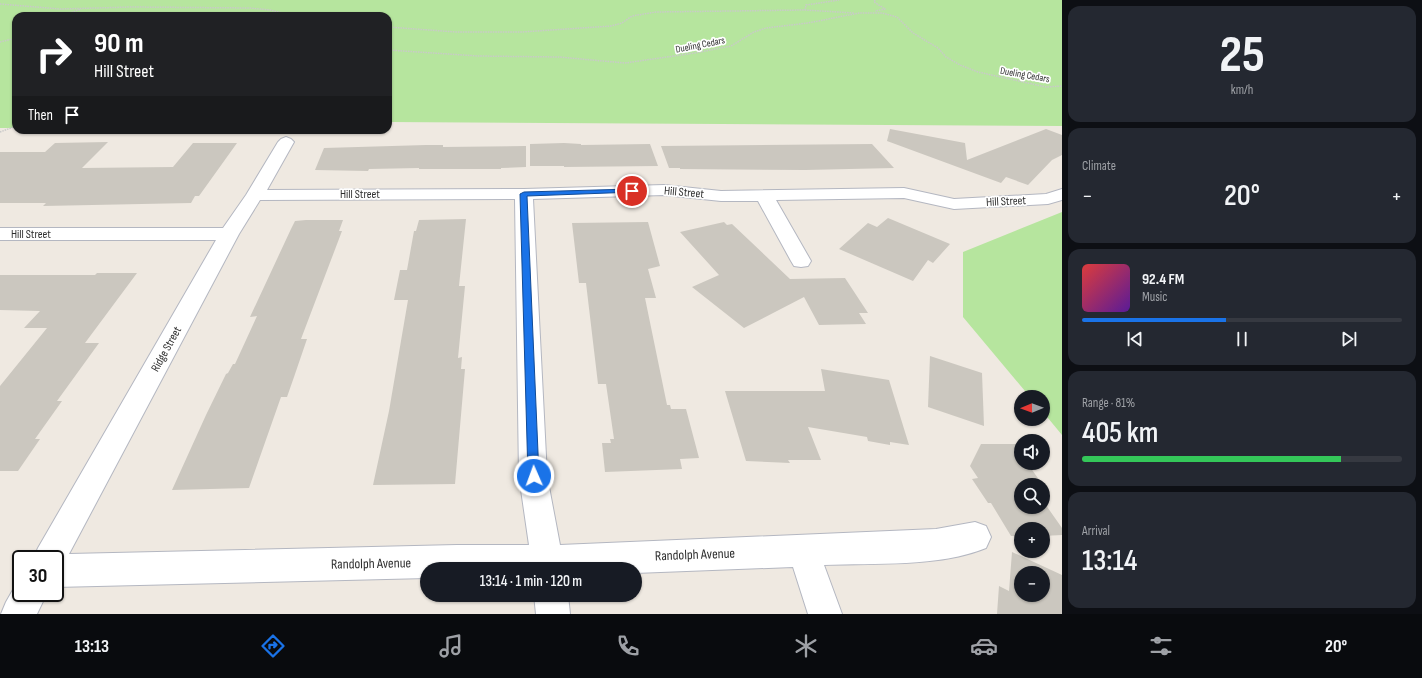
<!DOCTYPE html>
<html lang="en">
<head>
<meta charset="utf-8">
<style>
	body { margin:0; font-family:"Sofia Sans Condensed",sans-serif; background:#242831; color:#f1f3f6; height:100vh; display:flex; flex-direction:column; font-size:15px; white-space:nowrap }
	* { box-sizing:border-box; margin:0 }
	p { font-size:13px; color:#9ea1a6 }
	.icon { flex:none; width:22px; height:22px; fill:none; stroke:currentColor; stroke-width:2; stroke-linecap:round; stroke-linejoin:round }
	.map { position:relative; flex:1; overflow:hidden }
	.details { display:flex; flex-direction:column; gap:6px; padding:6px; background:#0d0f14; width:360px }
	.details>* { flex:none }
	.guide { position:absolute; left:12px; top:12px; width:380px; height:122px; border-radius:12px; box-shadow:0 1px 3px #0004; background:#202124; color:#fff; overflow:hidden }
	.needle { width:26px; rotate:269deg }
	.fabs { position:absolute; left:1014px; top:390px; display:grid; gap:8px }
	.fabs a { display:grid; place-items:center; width:36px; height:36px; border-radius:50%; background:#171b24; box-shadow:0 1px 3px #0004; font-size:20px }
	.speed { position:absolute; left:12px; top:550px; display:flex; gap:8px; font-size:20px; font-weight:700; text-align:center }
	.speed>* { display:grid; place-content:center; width:52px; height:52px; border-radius:50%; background:#171b24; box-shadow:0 1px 3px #0004; line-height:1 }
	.speed .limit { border:2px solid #111; border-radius:6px; background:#fff; color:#111 }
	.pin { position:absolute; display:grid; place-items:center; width:34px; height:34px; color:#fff; margin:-17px; border:2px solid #fff; border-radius:50%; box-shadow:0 1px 4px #0007 }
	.me { position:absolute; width:44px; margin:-22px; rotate:358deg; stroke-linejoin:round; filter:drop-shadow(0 0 3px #0008) }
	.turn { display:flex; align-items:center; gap:14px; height:84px; padding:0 16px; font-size:18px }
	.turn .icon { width:52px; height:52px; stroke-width:2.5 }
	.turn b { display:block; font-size:28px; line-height:34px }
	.then { display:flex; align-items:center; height:38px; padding:0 16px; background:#0003; gap:8px; font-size:15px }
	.big { font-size:30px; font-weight:600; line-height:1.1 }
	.details .widget { flex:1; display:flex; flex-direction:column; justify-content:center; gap:6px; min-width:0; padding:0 14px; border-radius:12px; background:#242831 }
	.details .dial { align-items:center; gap:0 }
	.dial b { font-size:52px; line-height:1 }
	.song { display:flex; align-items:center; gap:12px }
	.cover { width:48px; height:48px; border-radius:6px; background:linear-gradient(135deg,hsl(0 70% 55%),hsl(270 70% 35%)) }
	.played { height:4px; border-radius:2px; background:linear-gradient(90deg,#1a73e8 45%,#363941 45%) }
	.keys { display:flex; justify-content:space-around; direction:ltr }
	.heat { display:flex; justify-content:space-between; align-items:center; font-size:22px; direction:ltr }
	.charge { height:6px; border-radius:3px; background:linear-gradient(90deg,#34c759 81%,#363941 0) }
	.trip { position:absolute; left:420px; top:562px; width:222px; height:40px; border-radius:20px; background:#171b24; box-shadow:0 1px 3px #0004; font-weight:600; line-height:40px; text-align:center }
	.dock { display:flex; height:64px; justify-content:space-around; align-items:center; background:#090b0e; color:#9ea1a6 }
	.dock .icon { width:28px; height:28px }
	.dock .selected { color:#1a73e8 }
	.dock b { font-size:18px; color:#f1f3f6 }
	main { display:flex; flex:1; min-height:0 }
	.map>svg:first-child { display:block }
	.green { fill:#b6e59e }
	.building { fill:#cbc7bf; fill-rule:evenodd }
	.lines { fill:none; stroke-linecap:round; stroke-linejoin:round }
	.minor-casing { stroke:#b4b7c1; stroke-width:2 }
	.path { stroke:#c9c9c9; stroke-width:1.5; stroke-dasharray:1.5 1; stroke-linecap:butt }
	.minor { fill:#fff; fill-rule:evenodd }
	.route { fill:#1a73e8; stroke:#114b97 }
	.labels { text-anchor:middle; stroke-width:3.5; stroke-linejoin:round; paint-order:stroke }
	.far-street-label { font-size:10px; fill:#2e2e2e; stroke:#fff }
	.street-label { font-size:12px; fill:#2e2e2e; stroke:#fff }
	.near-street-label { font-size:14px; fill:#2e2e2e; stroke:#fff }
</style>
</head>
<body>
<main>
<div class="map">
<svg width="1062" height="614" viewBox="0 0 1062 614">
	<rect width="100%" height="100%" fill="#efe9e1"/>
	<g class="green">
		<polygon points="0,0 1062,0 1062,126 388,122 388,16 16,16 16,128 0,128"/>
		<polygon points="1062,212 1062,435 1043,412 1043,397 1030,397 963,317 963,252"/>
	</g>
	<g class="building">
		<polygon points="890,129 965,143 967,160 1046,129 1062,135 1062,155 1052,160 1028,185 1006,177 1001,183 887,141"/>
		<polygon points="108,142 82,168 173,167 193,143 237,143 199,196 195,196 191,203 43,206 46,203 0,203 0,152 45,152 55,143"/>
		<polygon points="564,143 581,144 581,145 650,144 658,166 564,167 564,166 530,166 530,144"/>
		<polygon points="872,144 894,168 805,170 680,169 680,168 669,168 661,146"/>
		<polygon points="426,145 443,145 443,147 526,146 526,167 501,168 501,169 419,169 419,168 369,169 368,171 315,170 324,148"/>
		<polygon points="888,218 950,244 933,263 928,260 913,281 839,249 868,223 877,227"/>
		<polygon points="466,219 459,286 465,286 458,358 462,357 461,369 465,369 455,484 373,485 389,411 408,300 394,300 400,270 407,270 414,231 416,231 419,220"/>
		<polygon points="306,220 343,220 339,231 342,231 301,339 307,339 294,377 287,397 281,397 249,488 172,490 206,415 226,374 228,373 233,364 235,364 257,316 250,317 291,229 295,221"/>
		<polygon points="648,222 660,266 648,269 656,298 645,298 667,405 670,405 671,409 686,409 699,458 680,459 682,469 605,472 602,443 611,443 610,439 614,439 606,384 598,384 586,283 579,283 572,223"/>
		<polygon points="724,222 727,225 732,224 790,279 845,278 868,313 859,313 866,324 819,325 804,297 744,328 692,287 719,275 680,232"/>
		<polygon points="97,273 137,273 85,343 99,343 57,401 62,401 35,439 40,439 18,471 0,471 0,386 47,328 24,328 40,311 0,310 0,275 95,275"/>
		<polygon points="930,356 982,373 984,426 928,407"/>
		<polygon points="821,369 889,380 909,445 890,442 890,445 868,441 867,437 808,427 821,460 788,460 790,463 746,461 725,391 825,391"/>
		<polygon points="981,444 1018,444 1021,449 1021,463 1031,463 1034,467 1030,467 1040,481 1036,481 1039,485 1021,485 1021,507 1043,507 1043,501 1062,528 1062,535 1043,536 1043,529 1021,529 1021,536 1011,536 991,503 988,503 972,479 978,478 970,466"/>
		<path d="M 1012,552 L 1062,575 L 1062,614 L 997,614 L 999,586 L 1009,591 ZM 1021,573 L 1043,573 L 1043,595 L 1021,595 Z"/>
	</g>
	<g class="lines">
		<defs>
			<g id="minor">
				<path d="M 286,137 L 291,139 L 294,142 L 267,190 L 524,189 L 664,185 L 721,191 L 904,188 L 954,199 L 1046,194 L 1062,189 L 1062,200 L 1048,204 L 954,209 L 904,198 L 776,200 L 811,261 L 808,266 L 801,267 L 794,266 L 791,261 L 758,201 L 721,201 L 664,195 L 533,199 L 547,476 L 560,545 L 936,529 L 975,522 L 986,526 L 991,537 L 986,548 C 940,567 874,563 824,565 L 842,614 L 808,614 L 793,567 L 635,573 L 635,569 L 427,569 L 427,578 L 55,587 L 55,559 L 33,559 L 38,548 L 216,240 L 0,240 L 0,228 L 223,228 L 246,195 L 278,142 L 281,139 ZM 515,199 L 519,476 L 529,545 L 457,545 L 69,554 L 239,234 L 260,200 Z"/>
				<polygon points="21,580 21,593 47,593 37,614 1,614 6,602 18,581"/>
				<polygon points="534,595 568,595 570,614 536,614"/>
			</g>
		</defs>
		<use href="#minor" class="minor-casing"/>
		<g class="path">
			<polyline points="875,0 874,2 885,9 875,11"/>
			<polyline points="0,4 60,9 131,7 250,8 270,10 294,16"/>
			<polyline points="805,10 806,5 839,0"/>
			<polyline points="62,16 81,9"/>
			<polyline points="281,16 290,14 305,16"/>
			<polyline points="388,27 456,32 522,32 611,26 622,23 632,16 656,12 805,10 854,13"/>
			<polyline points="0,42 16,38"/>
			<polyline points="388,50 478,56 559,57 625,63 695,53 731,46 754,32 766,28 808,23 859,13 882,13 897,17 913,33 938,48 946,57 960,65 978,72 1046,87 1062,86"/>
			<polyline points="0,132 16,126"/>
		</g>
		<use href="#minor" class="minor"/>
	</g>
	<polygon class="route" points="632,189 636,191 635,192 527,196 539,476 538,480 534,481 529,480 528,476 520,194 524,192"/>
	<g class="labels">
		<g class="far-street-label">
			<text transform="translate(700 44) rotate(-11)" y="4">Dueling Cedars</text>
			<text transform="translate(1025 74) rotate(10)" y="4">Dueling Cedars</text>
		</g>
		<g class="street-label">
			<text transform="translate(684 192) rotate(5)" y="4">Hill Street</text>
			<text x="360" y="198">Hill Street</text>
			<text transform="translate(1006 201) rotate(-3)" y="4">Hill Street</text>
			<text x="31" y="238">Hill Street</text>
			<text transform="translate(166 349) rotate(-61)" y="4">Ridge Street</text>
		</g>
		<g class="near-street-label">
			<text transform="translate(695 554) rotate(-2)" y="5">Randolph Avenue</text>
			<text transform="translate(371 563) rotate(-1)" y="5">Randolph Avenue</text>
		</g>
	</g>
</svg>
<div class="fabs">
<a><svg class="needle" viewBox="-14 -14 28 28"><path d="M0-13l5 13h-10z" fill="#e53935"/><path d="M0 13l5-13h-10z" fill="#9ea1a6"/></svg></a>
<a><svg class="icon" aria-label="sound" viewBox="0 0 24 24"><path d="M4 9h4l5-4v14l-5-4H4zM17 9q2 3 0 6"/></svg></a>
<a><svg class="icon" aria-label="search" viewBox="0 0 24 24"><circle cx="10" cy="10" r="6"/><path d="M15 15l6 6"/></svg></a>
<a>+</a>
<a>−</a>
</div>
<div class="speed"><div class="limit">30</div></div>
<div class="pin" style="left:632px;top:191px;background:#d93025"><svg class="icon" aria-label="arrive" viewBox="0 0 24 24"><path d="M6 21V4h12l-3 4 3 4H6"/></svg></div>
<svg class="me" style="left:534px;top:476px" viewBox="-20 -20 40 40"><circle r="17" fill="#1a73e8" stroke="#fff" stroke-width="3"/><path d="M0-11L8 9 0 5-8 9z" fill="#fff"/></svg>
<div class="trip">13:14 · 1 min · 120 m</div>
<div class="guide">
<div class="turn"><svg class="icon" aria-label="right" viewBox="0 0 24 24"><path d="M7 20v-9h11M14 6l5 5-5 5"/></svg><div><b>90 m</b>Hill Street</div></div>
<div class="then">Then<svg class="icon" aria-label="arrive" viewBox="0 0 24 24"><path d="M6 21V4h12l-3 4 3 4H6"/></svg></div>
</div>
</div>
<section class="details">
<div class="widget dial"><b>25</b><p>km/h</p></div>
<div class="widget"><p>Climate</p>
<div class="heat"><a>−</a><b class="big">20°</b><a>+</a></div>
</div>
<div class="widget">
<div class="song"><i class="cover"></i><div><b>92.4 FM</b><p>Music</p></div></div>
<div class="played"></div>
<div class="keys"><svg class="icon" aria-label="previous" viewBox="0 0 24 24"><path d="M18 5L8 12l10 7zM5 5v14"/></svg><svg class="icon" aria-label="pause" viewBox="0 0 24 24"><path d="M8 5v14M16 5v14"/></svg><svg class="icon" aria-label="next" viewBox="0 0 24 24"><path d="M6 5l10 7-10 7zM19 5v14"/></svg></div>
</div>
<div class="widget"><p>Range · 81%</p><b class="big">405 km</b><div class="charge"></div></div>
<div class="widget"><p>Arrival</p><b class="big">13:14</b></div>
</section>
</main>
<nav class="dock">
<b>13:13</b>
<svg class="icon selected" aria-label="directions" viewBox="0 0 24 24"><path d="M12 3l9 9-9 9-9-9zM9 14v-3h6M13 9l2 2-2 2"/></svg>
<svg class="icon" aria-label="music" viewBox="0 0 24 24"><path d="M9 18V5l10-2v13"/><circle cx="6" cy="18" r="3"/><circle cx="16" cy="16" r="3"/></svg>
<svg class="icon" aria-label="phone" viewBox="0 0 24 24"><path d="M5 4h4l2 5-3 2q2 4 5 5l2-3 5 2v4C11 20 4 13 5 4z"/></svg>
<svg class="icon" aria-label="climate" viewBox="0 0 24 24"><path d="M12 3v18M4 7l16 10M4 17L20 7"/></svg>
<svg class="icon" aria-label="car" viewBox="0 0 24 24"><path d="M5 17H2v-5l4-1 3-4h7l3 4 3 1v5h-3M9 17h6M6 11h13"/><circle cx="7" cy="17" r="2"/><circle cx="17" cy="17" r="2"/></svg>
<svg class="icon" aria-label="filters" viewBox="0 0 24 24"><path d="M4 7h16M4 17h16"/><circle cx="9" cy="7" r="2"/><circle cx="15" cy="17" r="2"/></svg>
<b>20°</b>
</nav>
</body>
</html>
